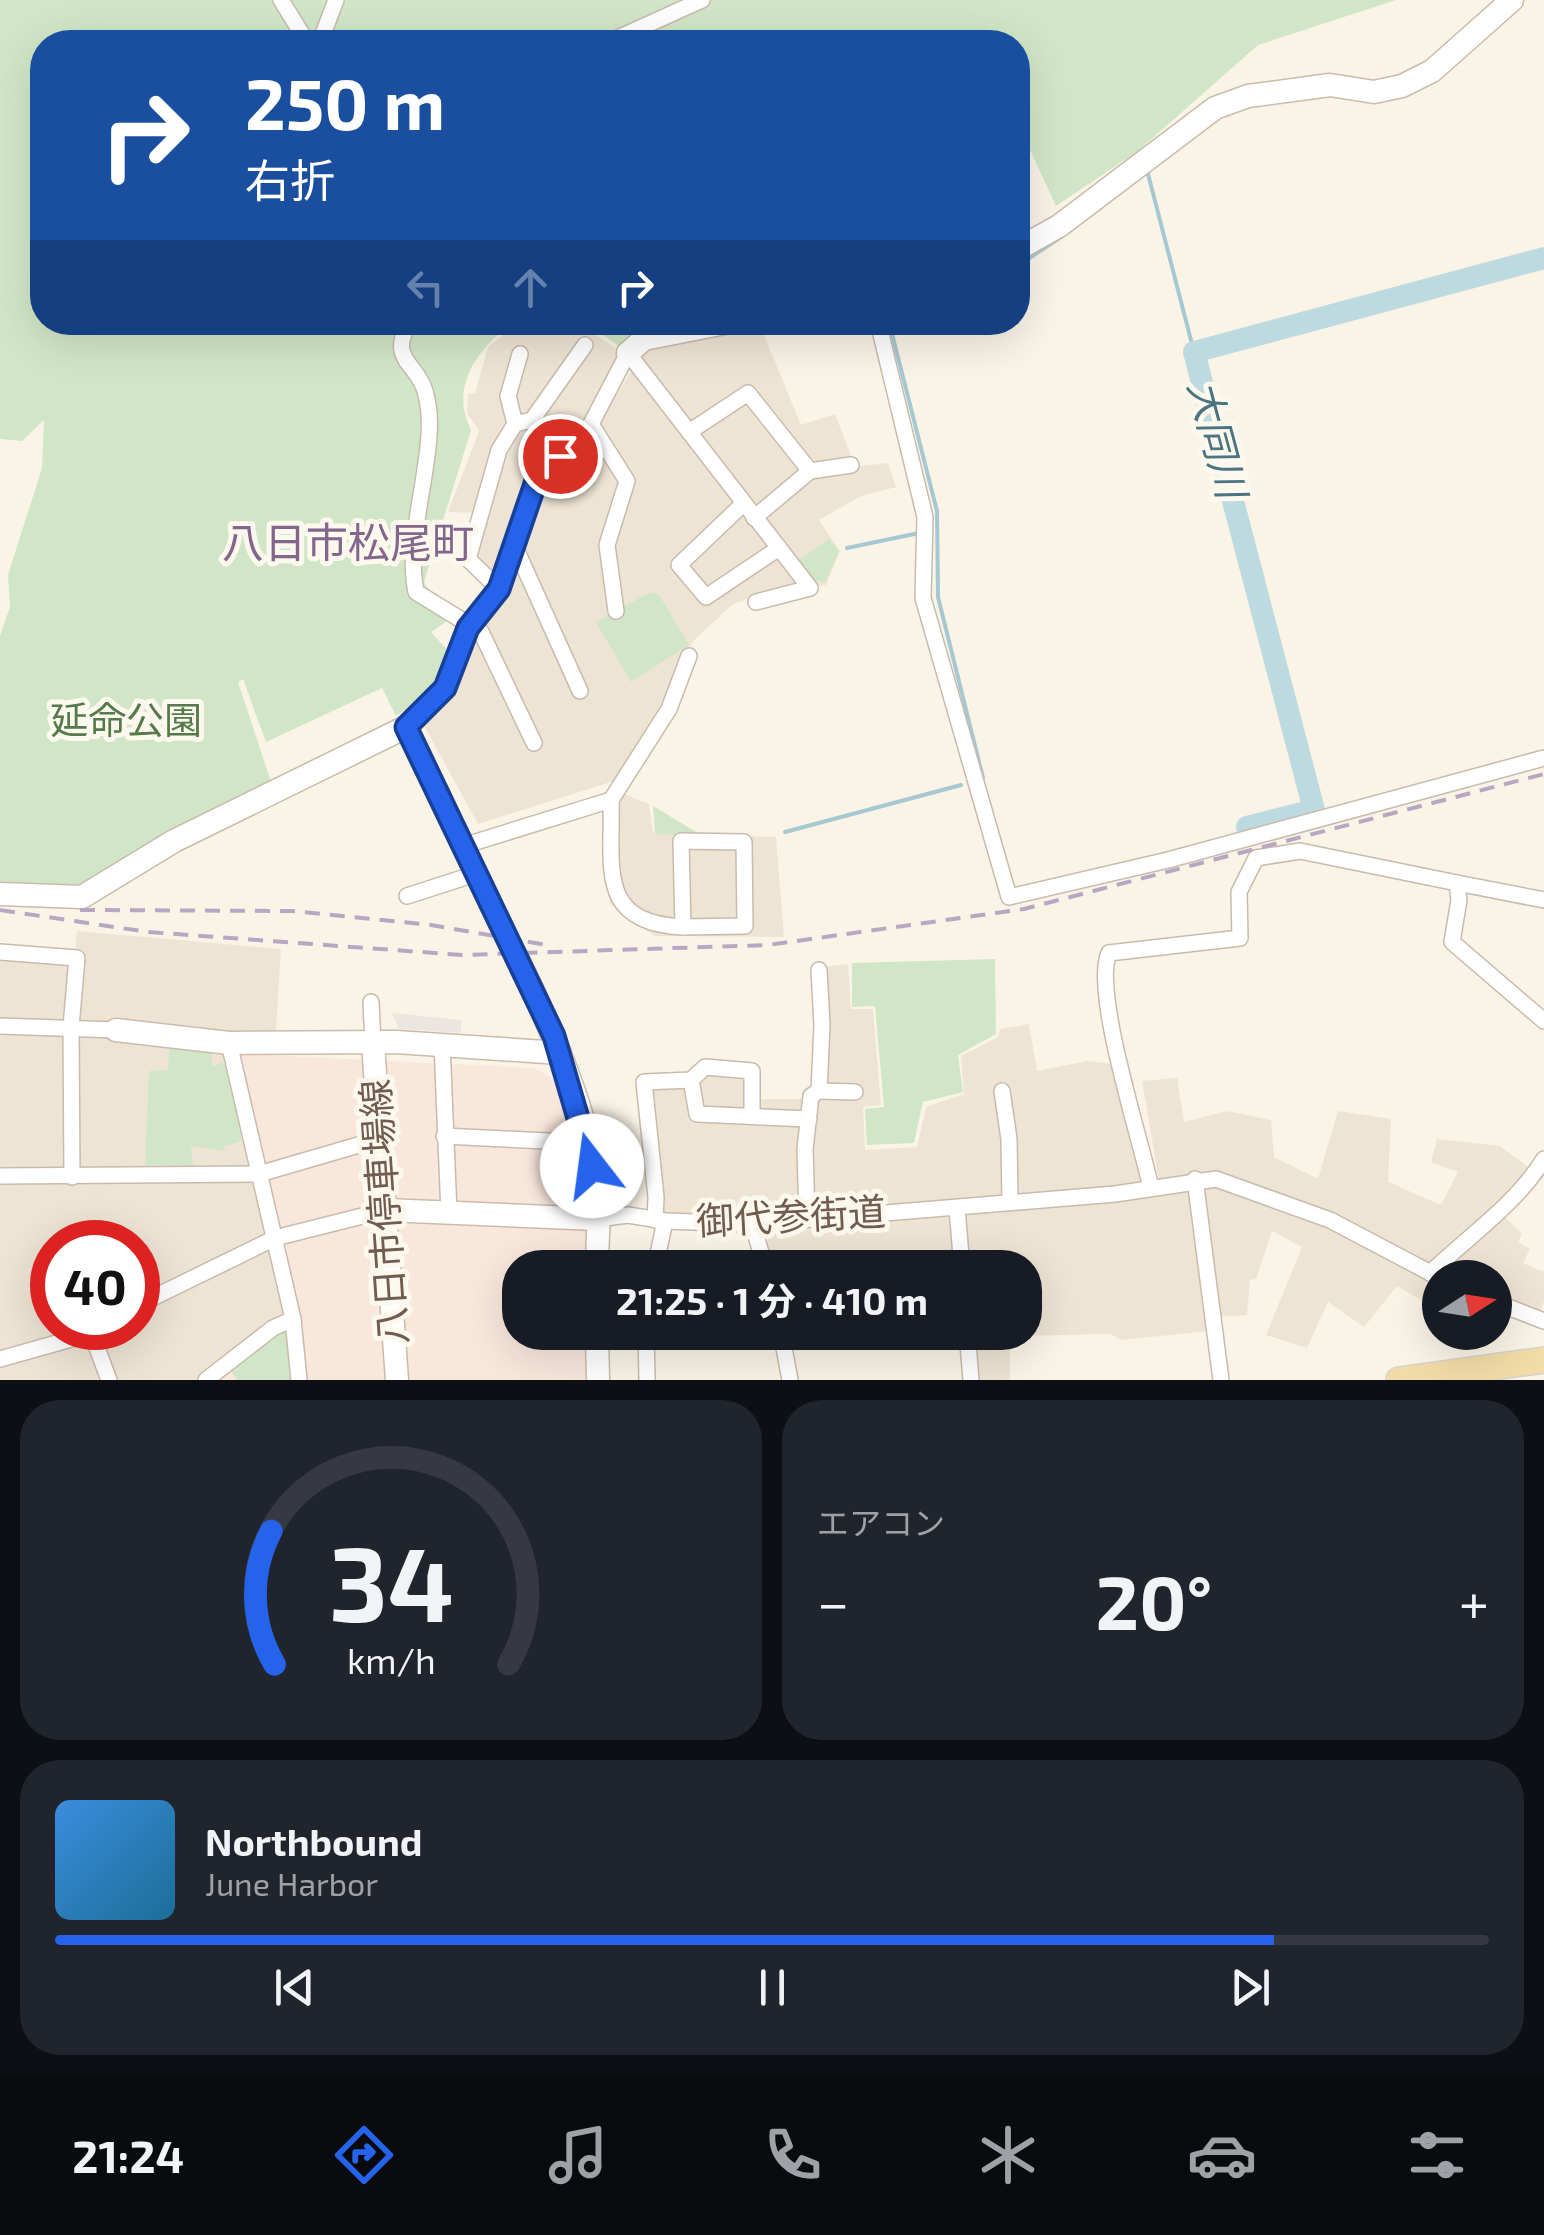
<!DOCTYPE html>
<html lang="ja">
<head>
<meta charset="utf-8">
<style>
	body { margin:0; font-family:"Exo 2","Noto Sans JP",sans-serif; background:#20242c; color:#f1f3f6; height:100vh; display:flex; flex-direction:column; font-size:38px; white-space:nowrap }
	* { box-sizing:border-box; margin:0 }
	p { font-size:32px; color:#9ea1a6 }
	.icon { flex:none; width:55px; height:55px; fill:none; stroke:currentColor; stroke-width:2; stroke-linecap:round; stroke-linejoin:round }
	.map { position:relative; height:1380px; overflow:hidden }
	.sheet { display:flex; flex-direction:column; gap:20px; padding:20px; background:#0d0f14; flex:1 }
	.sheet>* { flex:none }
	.guide { position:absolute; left:30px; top:30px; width:1000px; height:305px; border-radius:40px; box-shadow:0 10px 40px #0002; background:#1a4fa0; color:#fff; overflow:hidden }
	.needle { width:65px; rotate:78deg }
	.tools { position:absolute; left:1422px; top:1260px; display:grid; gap:20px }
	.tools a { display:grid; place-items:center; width:90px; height:90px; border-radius:50%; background:#171b24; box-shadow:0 10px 40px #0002; font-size:50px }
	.speed { position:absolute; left:30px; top:1220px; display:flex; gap:20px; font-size:50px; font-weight:700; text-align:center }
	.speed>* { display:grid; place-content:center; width:130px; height:130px; border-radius:50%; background:#171b24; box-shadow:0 10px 40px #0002; line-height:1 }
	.speed .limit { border:15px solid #d22; background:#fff; color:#111 }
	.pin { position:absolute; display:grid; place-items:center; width:85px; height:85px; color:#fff; margin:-42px; border:5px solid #fff; border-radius:50%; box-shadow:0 2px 10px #0007 }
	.me { position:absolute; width:110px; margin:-55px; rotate:345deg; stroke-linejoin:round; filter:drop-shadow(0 0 8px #0008) }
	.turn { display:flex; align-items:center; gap:35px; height:210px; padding:0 50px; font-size:45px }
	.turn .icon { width:130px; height:130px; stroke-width:2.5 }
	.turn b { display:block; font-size:70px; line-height:85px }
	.lanes { display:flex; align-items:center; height:95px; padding:0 50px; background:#0003; justify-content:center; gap:50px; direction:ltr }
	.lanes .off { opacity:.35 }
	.big { font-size:75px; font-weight:700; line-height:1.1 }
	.sheet .tile { flex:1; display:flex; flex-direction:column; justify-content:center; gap:15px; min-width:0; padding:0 35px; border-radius:40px; background:#20242c }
	.sheet .dial { align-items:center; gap:0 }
	.dial svg { height:260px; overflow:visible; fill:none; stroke:#363941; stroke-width:7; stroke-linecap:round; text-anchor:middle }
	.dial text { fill:#f1f3f6; stroke:none }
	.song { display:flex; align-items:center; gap:30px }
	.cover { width:120px; height:120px; border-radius:15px; background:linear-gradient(135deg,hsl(210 70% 55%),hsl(200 70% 35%)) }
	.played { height:10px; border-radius:5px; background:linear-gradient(90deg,#2563eb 85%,#363941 85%) }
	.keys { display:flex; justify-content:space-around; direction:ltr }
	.heat { display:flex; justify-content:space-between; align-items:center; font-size:55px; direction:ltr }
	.sheet .tiles { flex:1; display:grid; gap:20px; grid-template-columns:1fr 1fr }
	.tile:last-child { grid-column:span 2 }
	.trip { position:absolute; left:502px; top:1250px; width:540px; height:100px; border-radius:40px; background:#171b24; box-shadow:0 10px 40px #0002; font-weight:700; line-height:100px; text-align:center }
	.dock { display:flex; height:160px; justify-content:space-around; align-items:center; background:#090b0e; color:#9ea1a6 }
	.dock .icon { width:70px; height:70px }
	.dock .current { color:#2563eb }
	.dock b { font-size:45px; color:#f1f3f6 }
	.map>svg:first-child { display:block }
	.residential { fill:#eee4d4; fill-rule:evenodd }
	.commercial { fill:#f9e7dc }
	.industrial { fill:#ebe6e0 }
	.green { fill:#d1e6c7 }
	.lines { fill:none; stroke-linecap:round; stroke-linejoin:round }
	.stream { stroke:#a5c8d2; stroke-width:4 }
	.river { stroke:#bedae1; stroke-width:22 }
	.street-casing { stroke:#c8bbad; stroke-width:18 }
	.secondary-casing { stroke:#cbbbaa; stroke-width:25 }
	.primary-casing { stroke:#d7d2ce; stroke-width:28 }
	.street { stroke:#fff; stroke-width:15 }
	.secondary { stroke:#fff; stroke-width:22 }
	.primary { stroke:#f1dba7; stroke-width:25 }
	.rail { stroke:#b8a7c2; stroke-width:4; stroke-dasharray:15 10; stroke-linecap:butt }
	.route-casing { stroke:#184099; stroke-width:25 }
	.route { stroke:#2563eb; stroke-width:18 }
	.labels { text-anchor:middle; stroke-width:10; stroke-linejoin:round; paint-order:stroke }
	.park-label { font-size:38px; fill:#557a4b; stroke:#fdf8ed }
	.street-label { font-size:38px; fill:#715d4f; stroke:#fdf8ed }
	.water-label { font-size:40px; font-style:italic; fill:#4b7481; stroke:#fdf8ed }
	.quarter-label { font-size:42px; fill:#83668c; stroke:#fdf8ed }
</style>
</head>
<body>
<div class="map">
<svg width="1544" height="1380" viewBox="0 0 1544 1380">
	<rect width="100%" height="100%" fill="#faf4e7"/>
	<g class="residential">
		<polygon points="578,322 618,350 604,388 588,414 569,435 552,440 537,459 498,580 463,554 477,513 448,512 479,431 467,413 468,394 475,393 488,347 519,323 542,323 548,327 552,323"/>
		<polygon points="759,323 801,425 835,414 853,461 861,466 888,463 896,487 861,496 819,520 840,551 826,585 751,597 732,605 696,638 681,658 664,709 614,781 478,824 422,722 457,679 470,637 509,591 552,472 594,430 646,348"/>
		<polygon points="625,794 649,804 653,833 776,837 784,937 654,936 610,904 606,816"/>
		<path d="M 77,931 L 281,949 L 276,1031 L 271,1039 L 228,1039 L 299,1380 L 0,1380 L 0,945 L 75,951 ZM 52,1242 L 138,1242 L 138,1328 L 52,1328 Z"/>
		<polygon points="848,964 851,1009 873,1009 881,1105 863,1107 865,1150 917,1147 926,1107 964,1094 961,1056 998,1037 1000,1029 1029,1024 1037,1071 1087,1061 1121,1065 1146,1182 1108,1190 743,1219 660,1216 649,1088 694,1083 712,1059 758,1064 761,1099 824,1099 823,967"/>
		<polygon points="1177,1078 1184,1122 1227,1111 1271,1120 1274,1157 1318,1179 1338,1111 1391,1119 1388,1182 1441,1205 1458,1172 1431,1162 1437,1139 1500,1146 1531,1169 1497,1209 1522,1234 1518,1242 1530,1249 1523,1263 1544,1272 1544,1301 1539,1314 1495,1296 1495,1278 1447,1277 1219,1172 1159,1180 1142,1081"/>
		<polygon points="1192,1184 1208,1331 1121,1340 1110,1334 1010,1336 1010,1380 974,1380 971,1333 1025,1332 1025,1268 967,1267 963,1212"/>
		<polygon points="1201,1184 1214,1184 1331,1228 1440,1280 1440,1311 1397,1286 1364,1327 1328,1302 1307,1348 1266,1335 1302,1247 1272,1231 1256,1279 1250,1280 1247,1315 1218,1317"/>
		<polygon points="954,1212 957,1267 771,1267 758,1228"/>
	</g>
	<polygon class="commercial" points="241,1054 534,1068 553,1079 587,1143 597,1267 520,1268 520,1332 597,1333 598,1380 217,1380 293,1319 259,1174"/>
	<polygon class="industrial" points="392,1013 461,1020 461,1033 399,1029"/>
	<g class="green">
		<path d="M 0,0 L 1396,0 L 1258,45 L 1138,151 L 1056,206 L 1018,124 L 1018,42 L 42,42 L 42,322 L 512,323 C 478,348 449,387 471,430 L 424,582 L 446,622 L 431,632 L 450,653 L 432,693 L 396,716 L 382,688 L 266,742 L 243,679 L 238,682 L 271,782 L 81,884 L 0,886 L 0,636 L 10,607 L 8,575 L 42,468 L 44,420 L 22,441 L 0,439 Z"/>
		<polygon points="585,323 639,323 619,346"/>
		<polygon points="829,539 839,552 825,582 812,580 799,560"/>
		<polygon points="651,592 659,595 689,645 631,682 596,622"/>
		<polygon points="653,806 703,836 655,834"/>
		<polygon points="995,959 996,1034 958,1055 963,1092 923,1102 914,1143 867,1145 865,1109 884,1107 875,1006 852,1007 852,963"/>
		<polygon points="169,1046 211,1049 212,1066 227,1062 242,1141 224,1146 225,1151 191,1146 193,1165 145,1165 149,1071 168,1070"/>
		<polygon points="279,1331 286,1333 292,1380 237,1380 228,1367"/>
	</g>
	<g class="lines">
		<g class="stream">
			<polyline points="1147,170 1194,352"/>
			<polyline points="1019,265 1061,237"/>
			<polyline points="889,322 937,511 938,597 983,778"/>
			<polyline points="847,548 919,533"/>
			<polyline points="785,832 961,785"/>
		</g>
		<polyline class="river" points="1247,827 1314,810 1194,352 1544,258"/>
		<defs>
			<g id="street">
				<polyline points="281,0 307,42"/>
				<polyline points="320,42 336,0"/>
				<polyline points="609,42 702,0"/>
				<path d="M 410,322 C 387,359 417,363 425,391 C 442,446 403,529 416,592 L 481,632 L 534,743"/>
				<polyline points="878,322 925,517 923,598 1009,897 1168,860 1544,758"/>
				<polyline points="532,420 585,345"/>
				<polyline points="515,424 508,396 520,354"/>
				<polyline points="591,424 627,481 607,545 616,611"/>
				<polyline points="689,432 748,393 810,471 754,518"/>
				<polyline points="810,471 851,465"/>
				<polyline points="744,503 679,565 706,597 779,548"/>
				<polyline points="516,549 580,691"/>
				<polyline points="499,589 468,559 499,450 515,424 532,420 558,438 565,451"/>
				<polyline points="611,800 669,709 689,656"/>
				<polygon points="681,841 744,842 745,926 683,927"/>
				<path d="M 466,845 L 611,800 C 613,867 596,923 683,927"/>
				<polyline points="407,896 478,873"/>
				<polyline points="1544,900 1457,883 1459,900 1452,942 1544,1021"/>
				<polyline points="0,952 77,958 71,1027 72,1177"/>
				<polyline points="516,956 406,727 445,688 468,628 499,589 535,481 591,424 628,353 810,588 756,602"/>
				<polyline points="371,1002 373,1044"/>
				<polyline points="0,1026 116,1030"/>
				<polyline points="229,1043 293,1319 299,1380"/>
				<polyline points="442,1044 449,1213"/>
				<polyline points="691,1080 697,1114 809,1119"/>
				<polyline points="819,1091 855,1092"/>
				<polyline points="1002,1091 1009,1139 1010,1202"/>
				<polyline points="444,1136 587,1143"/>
				<polyline points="0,1176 259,1174 379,1139"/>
				<polyline points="1195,1179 1221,1380"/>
				<path d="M 1151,1188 C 1141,1140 1092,991 1109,953 L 1240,938 L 1239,892 L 1256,858 L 1300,851 L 1457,883"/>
				<polyline points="957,1208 962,1268"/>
				<polyline points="807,1217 805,1149 811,1096 819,1091 822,1025 819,970"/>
				<polyline points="597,1219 628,1215 665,1221 752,1224 1115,1194 1216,1179 1330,1220 1440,1278"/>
				<polyline points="655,1220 656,1197 644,1082 691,1080 705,1067 752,1071 752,1114"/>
				<polyline points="752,1224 766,1268"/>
				<polyline points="655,1268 665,1221"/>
				<path d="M 1430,1273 C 1469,1236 1517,1203 1544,1159"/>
				<polyline points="1495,1302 1544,1321"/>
				<polyline points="138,1305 275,1238 386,1210"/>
				<polyline points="90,1329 109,1380"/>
				<polyline points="646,1332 647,1380"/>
				<polyline points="781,1332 790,1380"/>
				<polyline points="967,1332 971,1380"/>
				<polyline points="0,1359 71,1339 93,1328"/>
				<polyline points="206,1380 273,1328 293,1319"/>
			</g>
			<g id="secondary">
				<polyline points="1018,249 1059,226 1215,108 1248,96 1330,85 1374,92 1402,86 1432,71 1512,0"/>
				<polyline points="628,353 644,339 730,322"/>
				<polyline points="0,894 82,897 174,841 406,727"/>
				<path d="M 516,956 C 548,1019 591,1120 598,1190 C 600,1215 597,1242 597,1268"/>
				<polyline points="116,1030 229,1043 396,1042 560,1053"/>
				<polyline points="373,1044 397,1380"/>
				<polyline points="386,1210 597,1219"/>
				<polyline points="597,1332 598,1380"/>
			</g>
			<polyline id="primary" points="1399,1380 1544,1360"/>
		</defs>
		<use href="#street" class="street-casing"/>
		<use href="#secondary" class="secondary-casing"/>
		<use href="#primary" class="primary-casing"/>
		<use href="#street" class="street"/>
		<use href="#secondary" class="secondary"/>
		<use href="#primary" class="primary"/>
		<g class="rail">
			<polyline points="0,910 148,932 462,955 768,945 1024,909 1544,774"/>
			<polyline points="80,910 292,911 431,925 547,945"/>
		</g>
	</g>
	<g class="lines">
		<defs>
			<polyline id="route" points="560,456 536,481 499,589 468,628 445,688 406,727 554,1036 592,1166"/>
		</defs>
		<use href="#route" class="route-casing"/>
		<use href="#route" class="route"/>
	</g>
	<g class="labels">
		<g class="park-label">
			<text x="126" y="734">延命公園</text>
		</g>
		<g class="street-label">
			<text transform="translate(385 1212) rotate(-94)" y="13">八日市停車場線</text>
			<text transform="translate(791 1217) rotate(-3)" y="13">御代参街道</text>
		</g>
		<g class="water-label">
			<text transform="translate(1217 439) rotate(75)" y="14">大同川</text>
		</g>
		<g class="quarter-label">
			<text x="348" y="558">八日市松尾町</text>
		</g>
	</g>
</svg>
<div class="tools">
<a><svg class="needle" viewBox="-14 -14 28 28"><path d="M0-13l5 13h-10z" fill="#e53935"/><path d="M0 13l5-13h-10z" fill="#9ea1a6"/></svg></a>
</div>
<div class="speed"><div class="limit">40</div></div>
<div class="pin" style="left:560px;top:456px;background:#d93025"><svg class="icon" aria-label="arrive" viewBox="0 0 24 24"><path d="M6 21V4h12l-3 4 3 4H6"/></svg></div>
<svg class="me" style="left:592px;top:1166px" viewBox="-20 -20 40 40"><circle r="19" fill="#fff"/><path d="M0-13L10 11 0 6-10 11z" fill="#2563eb"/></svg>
<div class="trip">21:25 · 1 分 · 410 m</div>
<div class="guide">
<div class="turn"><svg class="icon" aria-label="right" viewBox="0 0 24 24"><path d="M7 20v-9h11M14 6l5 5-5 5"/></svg><div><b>250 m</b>右折</div></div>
<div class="lanes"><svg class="icon off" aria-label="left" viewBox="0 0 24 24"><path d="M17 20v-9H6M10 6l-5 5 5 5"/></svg><svg class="icon off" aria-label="ahead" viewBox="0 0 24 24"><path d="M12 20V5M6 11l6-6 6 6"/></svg><svg class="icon" aria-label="right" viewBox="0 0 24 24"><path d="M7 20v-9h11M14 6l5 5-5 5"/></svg></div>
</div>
</div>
<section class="sheet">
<div class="tiles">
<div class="tile dial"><svg viewBox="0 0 100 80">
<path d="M14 69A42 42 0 1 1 86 69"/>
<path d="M14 69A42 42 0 0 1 13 28" stroke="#2563eb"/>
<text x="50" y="56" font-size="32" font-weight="700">34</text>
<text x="50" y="72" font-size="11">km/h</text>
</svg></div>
<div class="tile"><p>エアコン</p>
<div class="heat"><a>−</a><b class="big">20°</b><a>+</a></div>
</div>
<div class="tile">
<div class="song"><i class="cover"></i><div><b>Northbound</b><p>June Harbor</p></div></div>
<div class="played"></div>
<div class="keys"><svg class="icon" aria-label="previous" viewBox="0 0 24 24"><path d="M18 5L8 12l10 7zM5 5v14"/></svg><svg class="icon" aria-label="pause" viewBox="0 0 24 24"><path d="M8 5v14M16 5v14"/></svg><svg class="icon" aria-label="next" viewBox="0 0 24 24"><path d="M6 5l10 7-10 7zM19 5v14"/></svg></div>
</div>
</div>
</section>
<nav class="dock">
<b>21:24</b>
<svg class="icon current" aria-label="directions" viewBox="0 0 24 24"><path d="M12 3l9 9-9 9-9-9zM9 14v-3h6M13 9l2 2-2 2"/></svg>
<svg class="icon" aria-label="music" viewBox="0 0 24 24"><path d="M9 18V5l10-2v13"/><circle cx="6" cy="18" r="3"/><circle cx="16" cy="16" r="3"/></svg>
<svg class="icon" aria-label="phone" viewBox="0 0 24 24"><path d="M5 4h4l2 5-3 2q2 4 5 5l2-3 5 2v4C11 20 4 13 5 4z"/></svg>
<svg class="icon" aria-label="climate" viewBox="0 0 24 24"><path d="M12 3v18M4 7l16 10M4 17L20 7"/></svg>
<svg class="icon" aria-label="car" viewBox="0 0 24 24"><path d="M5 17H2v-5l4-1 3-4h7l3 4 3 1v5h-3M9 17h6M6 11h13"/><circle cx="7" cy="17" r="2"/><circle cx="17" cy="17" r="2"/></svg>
<svg class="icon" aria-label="filters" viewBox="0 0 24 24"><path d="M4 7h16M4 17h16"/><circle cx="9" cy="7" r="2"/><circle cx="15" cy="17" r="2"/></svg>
</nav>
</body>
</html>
